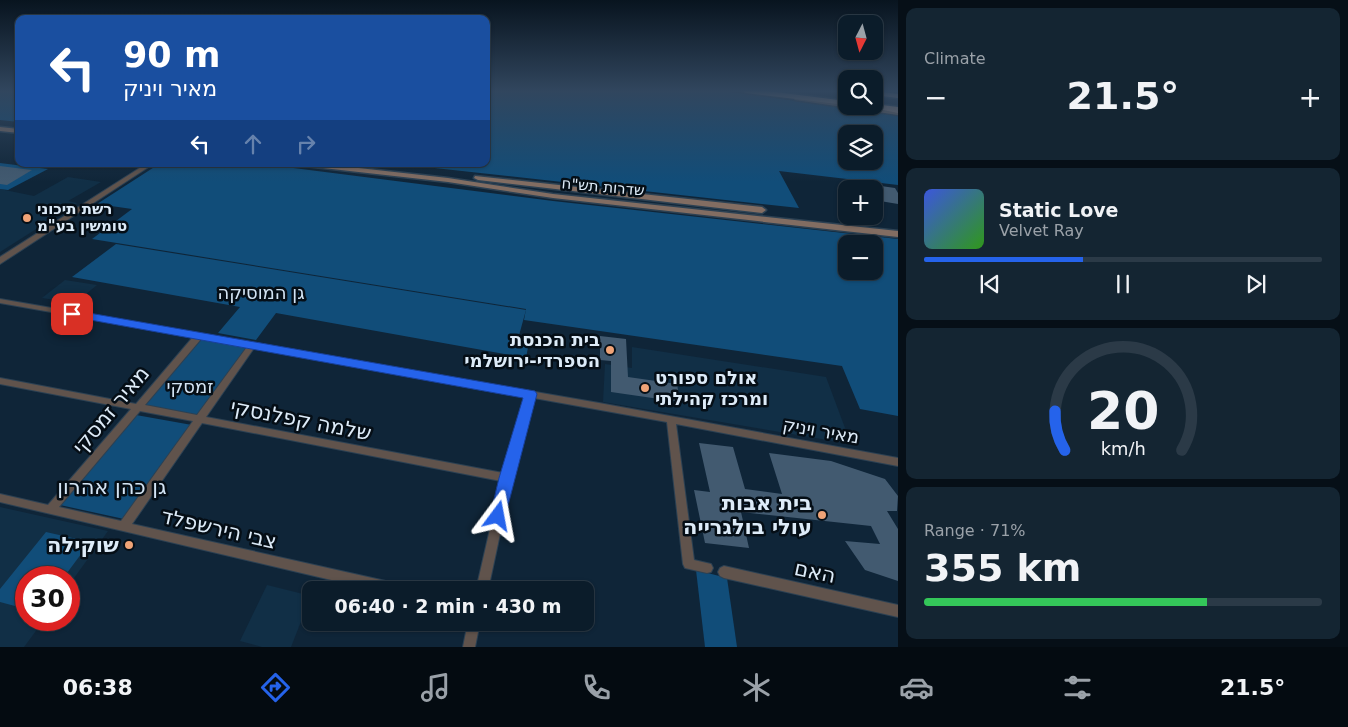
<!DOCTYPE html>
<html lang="en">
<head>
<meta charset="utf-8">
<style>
	body { margin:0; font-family:"DejaVu Sans",Heebo,sans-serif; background:#142532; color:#f1f3f6; height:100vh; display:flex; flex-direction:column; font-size:19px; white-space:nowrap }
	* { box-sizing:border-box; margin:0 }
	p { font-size:16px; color:#9aa1a8 }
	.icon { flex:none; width:28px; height:28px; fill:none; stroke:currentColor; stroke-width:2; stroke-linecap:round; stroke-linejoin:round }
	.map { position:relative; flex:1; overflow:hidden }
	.panel { display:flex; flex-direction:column; gap:8px; padding:8px; background:#060f17; width:450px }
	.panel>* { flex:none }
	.hud { position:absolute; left:15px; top:15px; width:475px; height:152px; border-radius:10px; box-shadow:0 1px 4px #0004,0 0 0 1px #2b3a47; background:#1a4fa0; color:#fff; overflow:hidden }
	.needle { width:32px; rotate:186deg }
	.buttons { position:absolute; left:838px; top:15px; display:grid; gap:10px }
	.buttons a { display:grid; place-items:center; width:45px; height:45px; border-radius:10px; background:#0b1c2a; box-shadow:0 1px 4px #0004,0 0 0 1px #2b3a47; font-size:25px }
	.speed { position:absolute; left:15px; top:566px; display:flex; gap:10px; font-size:25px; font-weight:700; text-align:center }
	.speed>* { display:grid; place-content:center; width:65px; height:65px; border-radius:50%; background:#0b1c2a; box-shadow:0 1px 4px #0004,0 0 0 1px #2b3a47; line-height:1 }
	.speed .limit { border:8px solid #d22; background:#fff; color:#111 }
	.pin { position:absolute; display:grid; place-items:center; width:42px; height:42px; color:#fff; margin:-21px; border-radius:10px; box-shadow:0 2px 8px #0006 }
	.me { position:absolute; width:55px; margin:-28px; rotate:13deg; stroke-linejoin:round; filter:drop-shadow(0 0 4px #0008) }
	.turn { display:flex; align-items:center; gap:18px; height:105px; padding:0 25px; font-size:22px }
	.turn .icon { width:65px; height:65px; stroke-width:2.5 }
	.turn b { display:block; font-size:35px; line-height:42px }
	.lanes { display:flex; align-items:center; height:48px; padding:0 25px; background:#0003; justify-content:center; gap:25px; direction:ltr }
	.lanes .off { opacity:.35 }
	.big { font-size:38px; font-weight:700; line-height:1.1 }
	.panel .widget { flex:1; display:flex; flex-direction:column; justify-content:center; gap:8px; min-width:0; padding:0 18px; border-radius:10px; background:#142532 }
	.panel .dial { align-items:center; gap:0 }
	.dial svg { height:130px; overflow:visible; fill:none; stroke:#2b3a47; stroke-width:7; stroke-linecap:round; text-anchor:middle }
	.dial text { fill:#f1f3f6; stroke:none }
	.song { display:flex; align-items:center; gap:15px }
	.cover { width:60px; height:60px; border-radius:8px; background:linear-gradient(135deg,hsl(230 70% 55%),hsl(110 70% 35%)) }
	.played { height:5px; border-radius:2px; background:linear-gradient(90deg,#2563eb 40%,#2b3a47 40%) }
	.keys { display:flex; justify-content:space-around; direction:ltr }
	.heat { display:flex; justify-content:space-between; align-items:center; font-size:28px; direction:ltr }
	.charge { height:8px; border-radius:4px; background:linear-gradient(90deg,#34c759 71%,#2b3a47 0) }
	.trip { position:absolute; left:302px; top:581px; width:292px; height:50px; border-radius:10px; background:#0b1c2a; box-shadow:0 1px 4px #0004,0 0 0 1px #2b3a47; font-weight:700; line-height:50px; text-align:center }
	.menu { display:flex; height:80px; justify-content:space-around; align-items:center; background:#040b11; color:#9aa1a8 }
	.menu .icon { width:35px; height:35px }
	.menu .active { color:#2563eb }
	.menu b { font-size:22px; color:#f1f3f6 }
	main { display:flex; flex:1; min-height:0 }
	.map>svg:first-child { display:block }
	.built { fill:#112f46 }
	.green { fill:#114d79; fill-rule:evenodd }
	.building { fill:#425a70 }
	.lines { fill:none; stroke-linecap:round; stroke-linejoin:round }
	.minor-casing { stroke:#2c4153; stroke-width:2 }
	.tertiary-casing { stroke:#2c4153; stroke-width:2 }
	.secondary-casing { stroke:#2c4153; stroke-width:3 }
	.motorway-casing { stroke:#2c4153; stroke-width:3 }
	.minor { fill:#60534c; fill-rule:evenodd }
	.tertiary { fill:#60534c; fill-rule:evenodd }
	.secondary { fill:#826d62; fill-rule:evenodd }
	.motorway { fill:#b39382; fill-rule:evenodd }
	.route { fill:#2563eb; stroke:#184099 }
	.poi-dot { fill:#efa377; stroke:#050e16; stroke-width:2 }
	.labels { text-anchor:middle; stroke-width:5; stroke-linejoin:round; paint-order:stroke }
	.far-street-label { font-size:15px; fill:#ddebf8; stroke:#050e16 }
	.far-poi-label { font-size:15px; font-weight:bold; fill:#ddebf8; stroke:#050e16; text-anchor:start }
	.park-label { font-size:18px; fill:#d3e4f4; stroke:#050e16 }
	.poi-label { font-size:18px; font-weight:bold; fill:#ddebf8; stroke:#050e16; text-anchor:end }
	.street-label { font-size:18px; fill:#ddebf8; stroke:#050e16 }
	.near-street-label { font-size:21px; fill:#ddebf8; stroke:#050e16 }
	.near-park-label { font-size:21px; fill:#d3e4f4; stroke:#050e16 }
	.near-poi-label { font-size:21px; font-weight:bold; fill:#ddebf8; stroke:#050e16; text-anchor:end }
</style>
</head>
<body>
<main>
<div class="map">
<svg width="898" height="647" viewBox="0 0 898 647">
	<rect width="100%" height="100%" fill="#0f2538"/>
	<g class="built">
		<polygon points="68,177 101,182 68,201 77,203 0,252 0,189 34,196"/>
		<polygon points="65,280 97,285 75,303 42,298"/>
		<polygon points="632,347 826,377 851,444 603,402 605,364 632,368"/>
		<polygon points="0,507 108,531 69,585 69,578 26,578 26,620 44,620 24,647 0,647"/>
		<polygon points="267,585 311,596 291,647 262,647 240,641"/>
	</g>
	<g class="green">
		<polygon points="3,91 19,91 19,122 0,120 0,92"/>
		<path d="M 486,91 L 723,91 L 898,115 L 898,185 L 779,171 L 799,208 L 398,164 L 486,164 ZM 846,134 L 874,134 L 874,161 L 846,161 Z"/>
		<polygon points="0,163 48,169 8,190 0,189"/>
		<path d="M 159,164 L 262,164 L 553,201 L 898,239 L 898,416 L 860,409 L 842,366 L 524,320 L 526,309 L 92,239 L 132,209 L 97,204 ZM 846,244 L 874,244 L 874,271 L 846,271 Z"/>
		<polygon points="116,244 526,310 518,339 529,342 526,358 276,313 256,340 218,333 240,307 72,277"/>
		<polygon points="201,340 248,348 197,416 144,406"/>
		<polygon points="136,415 192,425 124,519 60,505"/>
		<polygon points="46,532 90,542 64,577 26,578 26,609 0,602 0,589"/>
		<polygon points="696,570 727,578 737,647 705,647"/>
	</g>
	<g class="building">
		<polygon points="0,166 32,170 7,185 0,184"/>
		<polygon points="874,185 895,188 898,193 898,204 874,200"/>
		<polygon points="600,336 626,339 628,377 677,384 680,402 611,392 611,361 600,360"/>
		<polygon points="699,443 733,447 745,489 782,494 769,453 831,461 885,479 898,496 897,511 887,511 898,529 898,581 865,570 845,541 880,544 871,526 741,512 749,548 705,543 694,490 710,492"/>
	</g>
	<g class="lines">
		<defs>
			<g id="minor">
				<path d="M 0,299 L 599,403 L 898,458 L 898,466 L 676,424 L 694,560 L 711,564 L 713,568 L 711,572 L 707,573 L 685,568 L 683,564 L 667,422 L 534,398 L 512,478 L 488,590 L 476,590 L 501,481 L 202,423 L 132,524 L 399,584 L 403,586 L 405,590 L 374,590 L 0,502 L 0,494 L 48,505 L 131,409 L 0,384 L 0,378 L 136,404 L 193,337 L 0,303 ZM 201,339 L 247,347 L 197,415 L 145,405 ZM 254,348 L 526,396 L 503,473 L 206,417 ZM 140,411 L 193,421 L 121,521 L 59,507 Z"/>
				<polygon points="724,566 898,605 898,617 724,578 720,576 718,572 720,568"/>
				<polygon points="468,622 480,622 475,647 463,647"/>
			</g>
			<polygon id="tertiary" points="146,164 153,164 0,264 0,257"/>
			<g id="secondary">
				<polygon points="797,97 846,104 846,106 865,106 898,111 898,115 795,100 794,99"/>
				<polygon points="0,127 19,129 19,133 0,131"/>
				<polygon points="301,164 323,164 448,178 553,194 898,231 898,237 553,198 448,182 305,166"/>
				<polygon points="475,176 762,207 766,210 762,213 478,180 474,178"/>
			</g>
			<g id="motorway">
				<polygon points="742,91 768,91 846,101 846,105 746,93"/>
				<polygon points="874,91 898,94 898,98 874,95"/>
				<polygon points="874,104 898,107 898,113 864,106 874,106"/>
			</g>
		</defs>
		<use href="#minor" class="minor-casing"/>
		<use href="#tertiary" class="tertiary-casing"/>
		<use href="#secondary" class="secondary-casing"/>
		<use href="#motorway" class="motorway-casing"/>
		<use href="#minor" class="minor"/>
		<use href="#tertiary" class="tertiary"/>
		<use href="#secondary" class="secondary"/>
		<use href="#motorway" class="motorway"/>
	</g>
	<linearGradient id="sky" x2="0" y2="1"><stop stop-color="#08141f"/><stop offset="0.5" stop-color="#31465e"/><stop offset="1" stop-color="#31465e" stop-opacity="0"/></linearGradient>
	<rect width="898" height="182" fill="url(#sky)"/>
	<polygon class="route" points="72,310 535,391 537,394 504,521 498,523 493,521 490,516 499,478 523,398 68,316 67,314 68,311"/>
	<g class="poi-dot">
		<circle cx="27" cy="218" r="5"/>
		<circle cx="610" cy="350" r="5"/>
		<circle cx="645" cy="388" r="5"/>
		<circle cx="822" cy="515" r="5"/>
		<circle cx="129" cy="545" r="5"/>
	</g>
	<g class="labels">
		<g class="far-street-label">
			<text transform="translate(603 187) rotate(5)" y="5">שדרות תש"ח</text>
		</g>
		<g class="far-poi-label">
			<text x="37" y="214">רשת תיכוני<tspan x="37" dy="17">טומשין בע"מ</tspan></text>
		</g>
		<g class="park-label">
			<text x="261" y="299">גן המוסיקה</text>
			<text x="190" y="393">זמסקי</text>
		</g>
		<g class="poi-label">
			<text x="600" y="346">בית הכנסת<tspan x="600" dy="21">הספרדי-ירושלמי</tspan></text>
			<text x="655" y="384" text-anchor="start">אולם ספורט<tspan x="655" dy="21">ומרכז קהילתי</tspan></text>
		</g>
		<g class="street-label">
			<text transform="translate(821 431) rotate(10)" y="6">מאיר ויניק</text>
		</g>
		<g class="near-street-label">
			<text transform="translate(111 410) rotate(-50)" y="7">מאיר זמסקי</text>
			<text transform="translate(301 420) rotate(11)" y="7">שלמה קפלנסקי</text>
			<text transform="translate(219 529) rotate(13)" y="7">צבי הירשפלד</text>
			<text transform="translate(815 572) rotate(12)" y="7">האם</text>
		</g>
		<g class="near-park-label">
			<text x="112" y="494">גן כהן אהרון</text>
		</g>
		<g class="near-poi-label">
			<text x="812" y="510">בית אבות<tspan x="812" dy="24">עולי בולגרייה</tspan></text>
			<text x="119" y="552">שוקילה</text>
		</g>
	</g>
</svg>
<div class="buttons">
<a><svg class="needle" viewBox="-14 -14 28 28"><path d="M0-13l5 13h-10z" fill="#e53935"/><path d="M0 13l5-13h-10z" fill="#9aa1a8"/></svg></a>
<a><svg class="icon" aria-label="search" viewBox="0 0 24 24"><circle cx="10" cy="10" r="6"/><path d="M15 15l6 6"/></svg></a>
<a><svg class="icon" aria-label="layers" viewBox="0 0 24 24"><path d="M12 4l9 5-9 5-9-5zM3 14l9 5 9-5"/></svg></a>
<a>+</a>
<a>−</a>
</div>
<div class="speed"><div class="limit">30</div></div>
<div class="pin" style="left:72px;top:314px;background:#d93025"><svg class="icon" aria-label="arrive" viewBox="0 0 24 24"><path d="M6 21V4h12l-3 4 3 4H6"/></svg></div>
<svg class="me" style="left:498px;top:516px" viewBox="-20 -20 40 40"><path d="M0-17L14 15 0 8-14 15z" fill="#2563eb" stroke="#fff" stroke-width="4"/></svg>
<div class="trip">06:40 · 2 min · 430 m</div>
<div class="hud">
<div class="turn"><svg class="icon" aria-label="left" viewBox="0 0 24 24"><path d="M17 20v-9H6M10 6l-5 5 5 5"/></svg><div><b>90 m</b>מאיר ויניק</div></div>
<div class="lanes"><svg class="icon" aria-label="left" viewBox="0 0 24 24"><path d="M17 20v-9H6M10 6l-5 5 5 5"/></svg><svg class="icon off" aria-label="ahead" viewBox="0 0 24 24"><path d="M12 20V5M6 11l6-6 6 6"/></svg><svg class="icon off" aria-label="right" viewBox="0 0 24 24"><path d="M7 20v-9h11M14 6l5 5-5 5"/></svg></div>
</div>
</div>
<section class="panel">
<div class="widget"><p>Climate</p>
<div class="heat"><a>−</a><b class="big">21.5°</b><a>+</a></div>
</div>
<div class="widget">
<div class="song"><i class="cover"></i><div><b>Static Love</b><p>Velvet Ray</p></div></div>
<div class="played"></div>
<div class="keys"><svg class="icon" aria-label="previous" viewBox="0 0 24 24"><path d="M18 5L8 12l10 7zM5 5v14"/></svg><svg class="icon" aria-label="pause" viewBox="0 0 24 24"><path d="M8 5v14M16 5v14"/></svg><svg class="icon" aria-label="next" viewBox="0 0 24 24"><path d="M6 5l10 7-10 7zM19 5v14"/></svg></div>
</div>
<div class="widget dial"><svg viewBox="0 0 100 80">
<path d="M14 69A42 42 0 1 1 86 69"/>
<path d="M14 69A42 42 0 0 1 8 45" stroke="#2563eb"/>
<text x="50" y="56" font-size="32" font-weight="700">20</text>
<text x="50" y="72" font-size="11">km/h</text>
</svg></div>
<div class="widget"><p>Range · 71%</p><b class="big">355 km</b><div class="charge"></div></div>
</section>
</main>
<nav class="menu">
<b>06:38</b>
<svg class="icon active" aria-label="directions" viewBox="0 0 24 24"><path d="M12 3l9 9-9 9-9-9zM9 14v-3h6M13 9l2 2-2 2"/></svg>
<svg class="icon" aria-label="music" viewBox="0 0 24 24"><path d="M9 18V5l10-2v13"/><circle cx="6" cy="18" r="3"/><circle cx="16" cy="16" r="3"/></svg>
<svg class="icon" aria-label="phone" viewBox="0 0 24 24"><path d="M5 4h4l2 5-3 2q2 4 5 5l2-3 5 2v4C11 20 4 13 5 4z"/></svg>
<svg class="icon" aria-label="climate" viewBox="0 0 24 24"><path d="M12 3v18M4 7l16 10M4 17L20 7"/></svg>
<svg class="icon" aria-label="car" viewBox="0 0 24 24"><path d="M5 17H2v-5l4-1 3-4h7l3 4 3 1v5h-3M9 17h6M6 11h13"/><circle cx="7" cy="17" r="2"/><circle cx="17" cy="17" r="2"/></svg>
<svg class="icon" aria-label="filters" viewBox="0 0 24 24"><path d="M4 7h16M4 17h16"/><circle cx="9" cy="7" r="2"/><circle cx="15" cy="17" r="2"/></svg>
<b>21.5°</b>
</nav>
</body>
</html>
